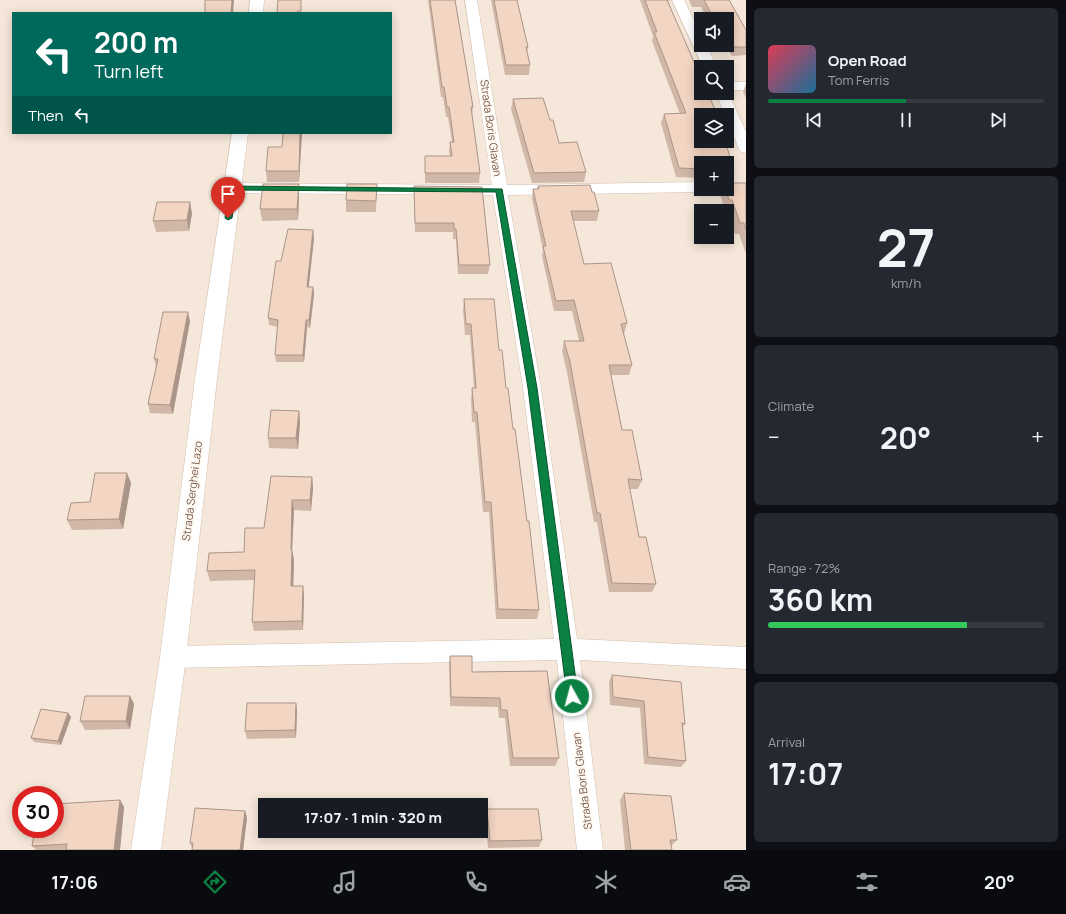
<!DOCTYPE html>
<html lang="en">
<head>
<meta charset="utf-8">
<style>
	body { margin:0; font-family:Manrope,sans-serif; background:#242831; color:#f1f3f6; height:100vh; display:flex; flex-direction:column; font-size:15px; white-space:nowrap }
	* { box-sizing:border-box; margin:0 }
	p { font-size:13px; color:#9ea1a6 }
	.icon { flex:none; width:22px; height:22px; fill:none; stroke:currentColor; stroke-width:2; stroke-linecap:round; stroke-linejoin:round }
	.map { position:relative; flex:1; overflow:hidden }
	.panel { display:flex; flex-direction:column; gap:8px; padding:8px; background:#0d0f14; width:320px }
	.panel>* { flex:none }
	.guide { position:absolute; left:12px; top:12px; width:380px; height:122px; border-radius:0px; box-shadow:0 2px 10px #0003; background:#00695c; color:#fff; overflow:hidden }
	.fabs { position:absolute; left:694px; top:12px; display:grid; gap:8px }
	.fabs a { display:grid; place-items:center; width:40px; height:40px; border-radius:0px; background:#171b24; box-shadow:0 2px 10px #0003; font-size:20px }
	.speed { position:absolute; left:12px; top:786px; display:flex; gap:8px; font-size:20px; font-weight:700; text-align:center }
	.speed>* { display:grid; place-content:center; width:52px; height:52px; border-radius:50%; background:#171b24; box-shadow:0 2px 10px #0003; line-height:1 }
	.speed .limit { border:6px solid #d22; background:#fff; color:#111 }
	.pin { position:absolute; display:grid; place-items:center; width:34px; height:34px; color:#fff; margin:-41px -17px; border-radius:50% 50% 50% 0; rotate:-45deg; box-shadow:0 0 4px #0007 }
	.pin .icon { rotate:45deg }
	.me { position:absolute; width:44px; margin:-22px; rotate:353deg; stroke-linejoin:round; filter:drop-shadow(0 0 3px #0008) }
	.turn { display:flex; align-items:center; gap:14px; height:84px; padding:0 16px; font-size:18px }
	.turn .icon { width:52px; height:52px; stroke-width:2.5 }
	.turn b { display:block; font-size:28px; line-height:34px }
	.then { display:flex; align-items:center; height:38px; padding:0 16px; background:#0003; gap:8px; font-size:15px }
	.big { font-size:30px; font-weight:700; line-height:1.1 }
	.panel .card { flex:1; display:flex; flex-direction:column; justify-content:center; gap:6px; min-width:0; padding:0 14px; border-radius:6px; background:#242831 }
	.panel .dial { align-items:center; gap:0 }
	.dial b { font-size:52px; line-height:1 }
	.song { display:flex; align-items:center; gap:12px }
	.cover { width:48px; height:48px; border-radius:6px; background:linear-gradient(135deg,hsl(350 70% 55%),hsl(200 70% 35%)) }
	.played { height:4px; border-radius:2px; background:linear-gradient(90deg,#0b8043 50%,#363941 50%) }
	.keys { display:flex; justify-content:space-around; direction:ltr }
	.heat { display:flex; justify-content:space-between; align-items:center; font-size:22px; direction:ltr }
	.charge { height:6px; border-radius:3px; background:linear-gradient(90deg,#34c759 72%,#363941 0) }
	.trip { position:absolute; left:258px; top:798px; width:230px; height:40px; border-radius:0px; background:#171b24; box-shadow:0 2px 10px #0003; font-weight:700; line-height:40px; text-align:center }
	.tabs { display:flex; height:64px; justify-content:space-around; align-items:center; background:#090b0e; color:#9ea1a6 }
	.tabs .icon { width:28px; height:28px }
	.tabs .selected { color:#0b8043 }
	.tabs b { font-size:18px; color:#f1f3f6 }
	main { display:flex; flex:1; min-height:0 }
	.map>svg:first-child { display:block }
	.residential { fill:#f5e8da; fill-rule:evenodd }
	.lines { fill:none; stroke-linecap:round; stroke-linejoin:round }
	.street-casing { stroke:#d1beb0; stroke-width:1 }
	.secondary-casing { stroke:#d6c0b0; stroke-width:1 }
	.street { fill:#fff; fill-rule:evenodd }
	.secondary { fill:#fff; fill-rule:evenodd }
	.wall { fill:#d1b7a8 }
	.shaded-wall { fill:#aa9588 }
	.building { fill:#f3d5c3; stroke:#aa9588 }
	.route { fill:#0b8043; stroke:#07532c }
	.labels { text-anchor:middle; stroke-width:4; stroke-linejoin:round; paint-order:stroke }
	.street-label { font-size:11px; fill:#7a5c4d; stroke:#fffaf3 }
</style>
</head>
<body>
<main>
<div class="map">
<svg width="746" height="850" viewBox="0 0 746 850">
	<rect width="100%" height="100%" fill="#fdf6ec"/>
	<path class="residential" d="M 0,0 L 746,0 L 746,850 L 0,850 ZM 13,13 L 391,13 L 391,133 L 13,133 ZM 701,19 L 727,19 L 727,45 L 701,45 ZM 701,67 L 727,67 L 727,93 L 701,93 ZM 701,115 L 727,115 L 727,141 L 701,141 ZM 701,163 L 727,163 L 727,189 L 701,189 ZM 701,211 L 727,211 L 727,237 L 701,237 ZM 21,795 L 55,795 L 55,829 L 21,829 ZM 265,805 L 481,805 L 481,831 L 265,831 Z"/>
	<g class="lines">
		<defs>
			<g id="street">
				<polygon points="465,0 477,0 507,185 701,182 701,189 707,189 701,192 508,195 541,388 577,639 746,647 746,669 580,660 603,850 577,850 557,660 173,668 165,665 162,657 165,649 173,646 554,639 523,388 493,195 232,193 227,191 224,188 227,185 232,183 492,185"/>
				<polygon points="672,0 684,0 701,35 701,45 706,45 717,67 703,67"/>
				<polygon points="727,82 746,82 746,90 727,90 746,132 746,153 741,152 739,149 727,120 727,115 725,115 716,93 727,93"/>
			</g>
			<g id="secondary">
				<polygon points="250,0 264,0 263,13 249,13"/>
				<polygon points="232,133 248,133 217,379 186,657 161,850 131,850 160,657 195,379"/>
			</g>
		</defs>
		<use href="#street" class="street-casing"/>
		<use href="#secondary" class="secondary-casing"/>
		<use href="#street" class="street"/>
		<use href="#secondary" class="secondary"/>
	</g>
	<g class="wall">
		<polygon points="428,0 455,0 473,107 472,114 480,173 479,183 425,183 425,156 450,156 449,152 450,142 452,142 448,117 446,117 443,97 441,97"/>
		<polygon points="491,0 517,0 528,47 527,52 530,65 529,75 505,75"/>
		<polygon points="640,0 671,0 668,1 734,170 731,179 727,179 727,163 701,163 701,178 676,177 661,123 664,114 680,114 652,41 653,36"/>
		<polygon points="689,0 729,0 746,30 746,55 732,56 725,45 727,45 727,19 707,19 701,7 692,7"/>
		<polygon points="746,83 746,98 743,92"/>
		<polygon points="513,99 550,120 559,143 586,172 584,182 532,183 511,109"/>
		<polygon points="302,133 299,182 267,182 266,171 282,147"/>
		<polygon points="746,183 746,254 739,234 735,234 727,211 725,211 720,194 722,189 727,189"/>
		<polygon points="299,184 299,195 298,220 262,221 260,209"/>
		<polygon points="377,184 376,212 346,212 346,200"/>
		<polygon points="414,186 482,187 490,265 488,274 458,274 456,239 453,239 453,232 415,232"/>
		<polygon points="538,186 592,192 599,211 597,221 573,221 584,264 627,323 624,334 632,365 629,375 611,375 622,430 642,480 638,489 630,489 639,537 656,584 652,592 609,592 597,522 594,522 567,372 562,351 564,341 579,341 572,311 554,311 542,256 543,250 532,199 533,189 537,189"/>
		<polygon points="192,213 189,231 156,232 153,221"/>
		<polygon points="314,238 308,287 313,287 314,294 310,328 307,327 304,362 276,362 275,355 278,327 269,325 268,318 281,261"/>
		<polygon points="464,299 499,350 513,429 539,610 537,619 496,619 489,512 483,512 475,422 472,422 471,399 472,388 474,388 470,335 465,335 463,310"/>
		<polygon points="190,321 173,414 150,413 148,404 156,366 154,359"/>
		<polygon points="299,411 300,422 298,449 269,448 268,438"/>
		<polygon points="312,477 313,488 311,511 294,510 292,551 294,560 293,586 304,595 303,630 254,631 252,622 255,580 210,581 207,571 244,552 264,528"/>
		<polygon points="131,483 123,529 72,530 67,520 90,502"/>
		<polygon points="450,656 472,672 547,671 559,758 555,766 510,766 505,718 499,718 498,707 450,706 449,665"/>
		<polygon points="612,675 685,724 683,727 686,761 681,767 644,764 640,708 610,705 609,682"/>
		<polygon points="130,696 134,704 130,729 85,730 80,721"/>
		<polygon points="296,703 297,711 296,738 247,739 245,731"/>
		<polygon points="68,713 71,717 61,745 34,742 31,738"/>
		<polygon points="624,793 677,840 671,846 672,850 625,850 620,800"/>
		<polygon points="120,800 124,807 120,850 36,850 32,846"/>
		<polygon points="487,809 542,840 539,847 488,848 485,816"/>
		<polygon points="245,811 247,818 243,850 192,850 192,848 190,843"/>
	</g>
	<g class="shaded-wall">
		<polygon points="232,0 234,0 233,13 231,13"/>
		<polygon points="300,133 302,133 299,182 299,171"/>
		<polygon points="299,184 299,195 298,220 297,209"/>
		<polygon points="190,202 192,213 189,231 187,220"/>
		<polygon points="313,230 314,238 308,294 307,287"/>
		<polygon points="313,287 314,294 310,328 309,320"/>
		<polygon points="188,312 190,321 173,414 170,405"/>
		<polygon points="306,320 307,327 304,362 303,355"/>
		<polygon points="299,411 300,422 298,449 296,438"/>
		<polygon points="127,473 131,483 123,529 119,519"/>
		<polygon points="312,477 313,488 311,511 310,500"/>
		<polygon points="292,500 294,510 292,551 294,560 293,596 291,586 291,550"/>
		<polygon points="303,586 304,595 303,630 302,621"/>
		<polygon points="130,696 134,704 130,729 126,721"/>
		<polygon points="296,703 297,711 296,738 295,730"/>
		<polygon points="68,713 71,717 61,745 58,741"/>
		<polygon points="120,800 124,807 120,850 114,850"/>
		<polygon points="245,811 247,818 243,850 240,850"/>
	</g>
	<g class="building">
		<polygon points="205,0 232,0 231,13 205,13"/>
		<polygon points="278,0 301,0 301,11 298,11 298,13 277,13"/>
		<polygon points="430,0 455,0 473,107 471,107 480,173 425,173 425,156 452,156 450,142 454,142 449,107 447,107 444,87 442,87"/>
		<polygon points="494,0 517,0 528,47 526,47 530,65 506,65"/>
		<polygon points="645,0 667,0 701,78 701,93 708,93 717,115 701,115 701,141 725,141 734,170 727,170 727,163 701,163 701,169 679,168 664,114 686,113 654,32 657,32"/>
		<polygon points="704,0 729,0 746,30 746,47 734,47 727,35 727,19 714,19"/>
		<polygon points="543,98 550,120 553,120 559,143 577,142 586,172 534,173 513,99"/>
		<polygon points="283,133 300,133 299,171 266,171 268,147 282,147"/>
		<polygon points="727,183 746,183 746,230 744,223 740,223 732,200 729,200 726,189 727,189"/>
		<polygon points="263,184 299,184 297,209 260,209"/>
		<polygon points="347,184 377,184 376,201 346,200"/>
		<polygon points="590,185 592,192 594,192 599,211 571,211 584,264 611,263 627,323 621,324 632,365 609,365 622,430 632,430 642,480 628,479 639,537 646,537 656,584 612,583 600,513 597,513 570,362 564,341 584,341 574,300 556,301 543,246 546,246 533,189 539,189 538,186"/>
		<polygon points="414,186 482,187 490,265 459,265 456,229 454,229 454,223 415,223"/>
		<polygon points="157,202 190,202 187,220 153,221"/>
		<polygon points="288,229 313,230 307,287 313,287 309,320 306,320 303,355 275,355 278,320 268,318 276,261 281,261"/>
		<polygon points="464,299 494,299 499,350 502,350 506,388 508,388 513,429 515,429 527,521 529,521 539,610 498,609 491,502 485,502 477,412 474,412 472,388 476,388 471,324 466,324"/>
		<polygon points="163,312 188,312 170,405 148,404 158,359 154,359"/>
		<polygon points="271,410 299,411 296,438 268,438"/>
		<polygon points="95,473 127,473 119,519 67,520 71,503 90,502"/>
		<polygon points="271,476 312,477 310,500 292,500 291,550 292,550 291,586 303,586 302,621 252,622 255,570 207,571 209,553 244,552 245,528 264,528"/>
		<polygon points="450,656 472,656 472,672 547,671 559,758 513,758 507,710 501,710 500,698 451,697"/>
		<polygon points="612,675 681,682 685,724 682,723 686,761 648,757 644,701 613,697"/>
		<polygon points="85,696 130,696 126,721 80,721"/>
		<polygon points="247,703 296,703 295,730 245,731"/>
		<polygon points="41,709 68,713 58,741 31,738"/>
		<polygon points="624,793 671,796 677,840 670,840 672,850 631,850"/>
		<polygon points="120,800 114,850 66,850 67,844 32,846 35,829 55,829 55,804"/>
		<polygon points="195,808 245,811 240,850 192,850 193,843 190,843"/>
		<polygon points="487,809 538,809 542,840 490,841"/>
	</g>
	<polygon class="route" points="230,186 502,189 537,388 578,696 576,699 572,701 569,699 567,696 528,388 496,192 236,190 232,218 228,220 225,218"/>
	<g class="labels">
		<g class="street-label">
			<text transform="translate(491 128) rotate(82)" y="4">Strada Boris Glavan</text>
			<text transform="translate(192 491) rotate(-83)" y="4">Strada Serghei Lazo</text>
			<text transform="translate(582 781) rotate(-97)" y="4">Strada Boris Glavan</text>
		</g>
	</g>
</svg>
<div class="fabs">
<a><svg class="icon" aria-label="sound" viewBox="0 0 24 24"><path d="M4 9h4l5-4v14l-5-4H4zM17 9q2 3 0 6"/></svg></a>
<a><svg class="icon" aria-label="search" viewBox="0 0 24 24"><circle cx="10" cy="10" r="6"/><path d="M15 15l6 6"/></svg></a>
<a><svg class="icon" aria-label="layers" viewBox="0 0 24 24"><path d="M12 4l9 5-9 5-9-5zM3 14l9 5 9-5"/></svg></a>
<a>+</a>
<a>−</a>
</div>
<div class="speed"><div class="limit">30</div></div>
<div class="pin" style="left:228px;top:218px;background:#d93025"><svg class="icon" aria-label="arrive" viewBox="0 0 24 24"><path d="M6 21V4h12l-3 4 3 4H6"/></svg></div>
<svg class="me" style="left:572px;top:696px" viewBox="-20 -20 40 40"><circle r="17" fill="#0b8043" stroke="#fff" stroke-width="3"/><path d="M0-11L8 9 0 5-8 9z" fill="#fff"/></svg>
<div class="trip">17:07 · 1 min · 320 m</div>
<div class="guide">
<div class="turn"><svg class="icon" aria-label="left" viewBox="0 0 24 24"><path d="M17 20v-9H6M10 6l-5 5 5 5"/></svg><div><b>200 m</b>Turn left</div></div>
<div class="then">Then<svg class="icon" aria-label="left" viewBox="0 0 24 24"><path d="M17 20v-9H6M10 6l-5 5 5 5"/></svg></div>
</div>
</div>
<section class="panel">
<div class="card">
<div class="song"><i class="cover"></i><div><b>Open Road</b><p>Tom Ferris</p></div></div>
<div class="played"></div>
<div class="keys"><svg class="icon" aria-label="previous" viewBox="0 0 24 24"><path d="M18 5L8 12l10 7zM5 5v14"/></svg><svg class="icon" aria-label="pause" viewBox="0 0 24 24"><path d="M8 5v14M16 5v14"/></svg><svg class="icon" aria-label="next" viewBox="0 0 24 24"><path d="M6 5l10 7-10 7zM19 5v14"/></svg></div>
</div>
<div class="card dial"><b>27</b><p>km/h</p></div>
<div class="card"><p>Climate</p>
<div class="heat"><a>−</a><b class="big">20°</b><a>+</a></div>
</div>
<div class="card"><p>Range · 72%</p><b class="big">360 km</b><div class="charge"></div></div>
<div class="card"><p>Arrival</p><b class="big">17:07</b></div>
</section>
</main>
<nav class="tabs">
<b>17:06</b>
<svg class="icon selected" aria-label="directions" viewBox="0 0 24 24"><path d="M12 3l9 9-9 9-9-9zM9 14v-3h6M13 9l2 2-2 2"/></svg>
<svg class="icon" aria-label="music" viewBox="0 0 24 24"><path d="M9 18V5l10-2v13"/><circle cx="6" cy="18" r="3"/><circle cx="16" cy="16" r="3"/></svg>
<svg class="icon" aria-label="phone" viewBox="0 0 24 24"><path d="M5 4h4l2 5-3 2q2 4 5 5l2-3 5 2v4C11 20 4 13 5 4z"/></svg>
<svg class="icon" aria-label="climate" viewBox="0 0 24 24"><path d="M12 3v18M4 7l16 10M4 17L20 7"/></svg>
<svg class="icon" aria-label="car" viewBox="0 0 24 24"><path d="M5 17H2v-5l4-1 3-4h7l3 4 3 1v5h-3M9 17h6M6 11h13"/><circle cx="7" cy="17" r="2"/><circle cx="17" cy="17" r="2"/></svg>
<svg class="icon" aria-label="filters" viewBox="0 0 24 24"><path d="M4 7h16M4 17h16"/><circle cx="9" cy="7" r="2"/><circle cx="15" cy="17" r="2"/></svg>
<b>20°</b>
</nav>
</body>
</html>
